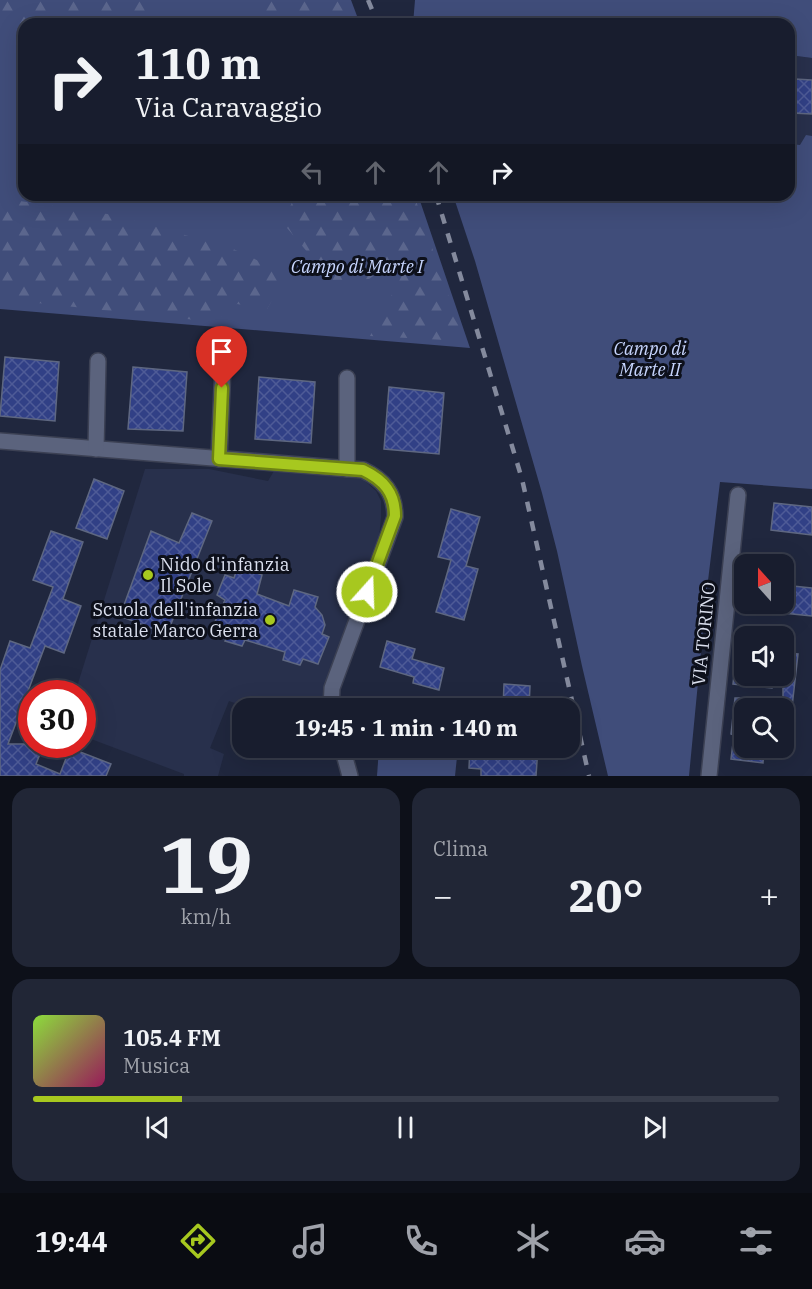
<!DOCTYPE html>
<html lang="it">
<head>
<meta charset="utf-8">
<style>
	body { margin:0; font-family:"IBM Plex Serif",serif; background:#212636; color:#f1f3f6; height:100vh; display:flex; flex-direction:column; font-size:22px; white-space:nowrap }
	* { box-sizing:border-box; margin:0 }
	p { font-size:20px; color:#9fa2aa }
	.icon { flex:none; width:33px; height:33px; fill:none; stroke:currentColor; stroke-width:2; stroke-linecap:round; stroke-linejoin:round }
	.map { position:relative; height:776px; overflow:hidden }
	.details { display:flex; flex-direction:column; gap:12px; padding:12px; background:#0d1019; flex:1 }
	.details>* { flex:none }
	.guide { position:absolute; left:18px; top:18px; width:777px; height:183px; border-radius:18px; box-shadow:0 6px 24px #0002,0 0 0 2px #363b4a; background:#181d2e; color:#f1f3f6; overflow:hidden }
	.needle { width:39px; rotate:339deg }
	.fabs { position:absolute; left:734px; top:554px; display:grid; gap:12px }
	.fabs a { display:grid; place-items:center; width:60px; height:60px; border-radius:12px; background:#181d2e; box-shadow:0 6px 24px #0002,0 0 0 2px #363b4a; font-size:30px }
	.speed { position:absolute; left:18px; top:680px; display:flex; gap:12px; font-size:30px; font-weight:700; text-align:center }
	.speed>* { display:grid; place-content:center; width:78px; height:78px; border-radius:50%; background:#181d2e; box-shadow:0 6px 24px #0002,0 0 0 2px #363b4a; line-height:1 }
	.speed .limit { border:9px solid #d22; background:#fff; color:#111 }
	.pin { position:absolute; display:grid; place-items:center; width:51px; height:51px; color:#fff; margin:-62px -26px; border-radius:50% 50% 50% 0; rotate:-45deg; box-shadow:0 0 6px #0007 }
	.pin .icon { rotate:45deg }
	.me { position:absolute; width:66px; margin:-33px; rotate:20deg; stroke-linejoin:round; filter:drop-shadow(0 0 4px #0008) }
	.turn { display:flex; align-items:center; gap:21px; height:126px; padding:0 18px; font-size:27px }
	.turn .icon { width:78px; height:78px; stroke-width:2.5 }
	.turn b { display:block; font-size:42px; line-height:51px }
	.lanes { display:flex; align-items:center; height:57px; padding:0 18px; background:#0003; justify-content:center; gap:30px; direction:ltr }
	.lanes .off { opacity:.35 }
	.big { font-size:45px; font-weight:700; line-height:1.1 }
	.details .card { flex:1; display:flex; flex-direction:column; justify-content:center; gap:9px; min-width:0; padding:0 21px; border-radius:18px; background:#212636 }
	.details .dial { align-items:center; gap:0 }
	.dial b { font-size:78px; line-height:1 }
	.song { display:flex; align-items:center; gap:18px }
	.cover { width:72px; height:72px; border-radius:9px; background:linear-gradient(135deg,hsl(90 70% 55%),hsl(330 70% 35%)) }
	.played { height:6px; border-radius:3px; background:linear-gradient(90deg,#a7c81f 20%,#363b4a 20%) }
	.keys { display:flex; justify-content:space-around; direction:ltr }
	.heat { display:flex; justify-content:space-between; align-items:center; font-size:33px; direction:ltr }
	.details .tiles { flex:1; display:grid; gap:12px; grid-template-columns:1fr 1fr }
	.card:last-child { grid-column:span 2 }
	.trip { position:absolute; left:232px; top:698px; width:348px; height:60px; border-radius:18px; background:#181d2e; box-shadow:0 6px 24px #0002,0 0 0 2px #363b4a; font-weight:700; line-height:60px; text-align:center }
	.dock { display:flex; height:96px; justify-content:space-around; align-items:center; background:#0a0c12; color:#9fa2aa }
	.dock .icon { width:42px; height:42px }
	.dock .on { color:#a7c81f }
	.dock b { font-size:27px; color:#f1f3f6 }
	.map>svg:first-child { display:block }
	.built { fill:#28304c }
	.green { fill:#404d7a }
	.forest { fill:url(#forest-firs) }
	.building { fill:url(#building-cross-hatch); stroke:#5e6781; stroke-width:1.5 }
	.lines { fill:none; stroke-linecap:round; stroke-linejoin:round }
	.minor-casing { stroke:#3c4154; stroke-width:18 }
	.minor { stroke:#5b637d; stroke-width:15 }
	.rail { stroke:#848a9d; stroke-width:4.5; stroke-dasharray:10 10; stroke-linecap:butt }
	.route-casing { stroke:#6d8214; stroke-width:15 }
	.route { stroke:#a7c81f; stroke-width:10 }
	.poi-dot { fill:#a7c81f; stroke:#0d101b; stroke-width:2 }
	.labels { text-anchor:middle; stroke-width:6; stroke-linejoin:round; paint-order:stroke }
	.park-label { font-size:18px; font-style:italic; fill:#c7d5fe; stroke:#0d101b }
	.poi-label { font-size:18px; fill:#dadfee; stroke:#0d101b; text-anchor:start }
	.street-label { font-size:18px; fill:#dadfee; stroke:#0d101b }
</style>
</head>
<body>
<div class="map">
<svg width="812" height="776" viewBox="0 0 812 776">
	<defs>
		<pattern id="forest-firs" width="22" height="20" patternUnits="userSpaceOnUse" patternTransform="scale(1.5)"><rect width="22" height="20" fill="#404d7a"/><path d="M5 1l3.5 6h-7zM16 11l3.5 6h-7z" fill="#5b668d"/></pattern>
		<pattern id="building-cross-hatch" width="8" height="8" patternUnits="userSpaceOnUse" patternTransform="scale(1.5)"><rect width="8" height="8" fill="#314086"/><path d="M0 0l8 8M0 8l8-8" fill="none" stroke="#4e5b97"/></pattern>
	</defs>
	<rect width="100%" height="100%" fill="#20273e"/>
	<g class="built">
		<polygon points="789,55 812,58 812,287 789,195"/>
		<polygon points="145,469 209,469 268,481 274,471 363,479 376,491 381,501 381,518 379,537 322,700 323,708 249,708 229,701 210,748 224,754 218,776 184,776 184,774 83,736 82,693 75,693"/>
	</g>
	<g class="green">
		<polygon points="0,0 351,0 360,24 24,24 24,195 418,195 470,348 0,309"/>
		<polygon points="415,0 812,0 812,58 789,55 789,24 413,24"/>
		<polygon points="806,135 812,136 812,489 720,482 707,589 689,776 608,776 582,666 557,551 542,493 475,261 453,195 789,195 789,144 800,145"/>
		<polygon points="379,748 457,757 455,776 377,776"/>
	</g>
	<g class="forest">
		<polygon points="0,0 145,0 152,24 24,24 24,25 0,13"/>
		<polygon points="257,0 348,0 356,24 256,24 261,15"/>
		<polygon points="296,195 414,195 464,341 370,336 406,268 397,259 369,279 331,280 282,222"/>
		<polygon points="0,198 114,215 231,248 287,274 267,309 237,304 215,322 0,299"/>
	</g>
	<g class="building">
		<polygon points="795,79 812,80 812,114 792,113"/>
		<polygon points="5,357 59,362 55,421 0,416"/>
		<polygon points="133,367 187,372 183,431 128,429"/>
		<polygon points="259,377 315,382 311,443 255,439"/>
		<polygon points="389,387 444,393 439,454 384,449"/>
		<polygon points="94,479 124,491 107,539 76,528"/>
		<polygon points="774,503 812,507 812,535 771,530"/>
		<polygon points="451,509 480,517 466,566 478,569 464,620 436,612 451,560 438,557"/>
		<polygon points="192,513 212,521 167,634 120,616 151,531 179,543"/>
		<polygon points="51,531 83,542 63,599 81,606 64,653 45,646 8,744 44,744 36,764 60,774 70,748 111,764 106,776 0,776 0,670 10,641 30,648 53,587 33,580"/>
		<polygon points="238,566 262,575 257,594 289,606 294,590 318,597 315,607 322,615 325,625 322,634 329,637 318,664 303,659 300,665 283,660 285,652 245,640 242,646 225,641 229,632 213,626 225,600 217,595 225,575 234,578"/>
		<polygon points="783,585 812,588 812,616 783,613"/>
		<polygon points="387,641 415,649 412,659 444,668 439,690 413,683 414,677 380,667"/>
		<polygon points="783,653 798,654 792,707 783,707"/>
		<polygon points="734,675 773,675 772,688 733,684"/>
		<polygon points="504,684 530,686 529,708 503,708"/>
		<polygon points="735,698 744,698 744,747 764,747 763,763 731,759 734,735 731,734"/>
		<polygon points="470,747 538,747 536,776 481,776 481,769 469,768"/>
	</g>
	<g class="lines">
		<defs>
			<g id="minor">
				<path d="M 0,441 L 363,470 C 384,480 395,493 395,517 L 332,688 L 331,708"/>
				<polyline points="96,449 98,361"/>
				<polyline points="219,459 223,364"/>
				<polyline points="347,469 347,378"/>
				<polyline points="342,747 350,776"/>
				<polyline points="709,776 738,495"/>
			</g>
		</defs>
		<use href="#minor" class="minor-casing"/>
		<use href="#minor" class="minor"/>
		<g class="rail">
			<polyline points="368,0 378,24"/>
			<polyline points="436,195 522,479 589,776"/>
		</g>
	</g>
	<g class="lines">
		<defs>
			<path id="route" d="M 222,388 L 219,459 L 363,470 C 384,480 395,493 395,516 L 367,592"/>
		</defs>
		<use href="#route" class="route-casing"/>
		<use href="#route" class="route"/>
	</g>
	<g class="poi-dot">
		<circle cx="148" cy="575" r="6"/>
		<circle cx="270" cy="620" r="6"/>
	</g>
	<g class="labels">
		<g class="park-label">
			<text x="357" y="273">Campo di Marte I</text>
			<text x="650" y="355">Campo di<tspan x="650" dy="21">Marte II</tspan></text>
		</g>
		<g class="poi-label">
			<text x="160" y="571">Nido d'infanzia<tspan x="160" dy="21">Il Sole</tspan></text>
			<text x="258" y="616" text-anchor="end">Scuola dell'infanzia<tspan x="258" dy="21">statale Marco Gerra</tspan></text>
		</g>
		<g class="street-label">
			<text transform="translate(704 634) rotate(-84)" y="6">VIA TORINO</text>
		</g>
	</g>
</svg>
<div class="fabs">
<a><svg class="needle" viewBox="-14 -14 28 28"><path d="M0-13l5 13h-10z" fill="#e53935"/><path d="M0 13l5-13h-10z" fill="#9fa2aa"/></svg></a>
<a><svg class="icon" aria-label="sound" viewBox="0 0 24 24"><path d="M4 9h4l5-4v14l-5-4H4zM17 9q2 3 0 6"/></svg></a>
<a><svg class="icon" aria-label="search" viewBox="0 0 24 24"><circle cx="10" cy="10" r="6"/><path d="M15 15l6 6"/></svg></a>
</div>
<div class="speed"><div class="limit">30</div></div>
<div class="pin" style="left:222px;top:388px;background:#d93025"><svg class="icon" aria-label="arrive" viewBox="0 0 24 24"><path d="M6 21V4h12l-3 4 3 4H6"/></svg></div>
<svg class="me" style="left:367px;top:592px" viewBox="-20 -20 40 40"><circle r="17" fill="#a7c81f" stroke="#fff" stroke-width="3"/><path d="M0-11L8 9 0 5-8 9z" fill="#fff"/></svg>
<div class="trip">19:45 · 1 min · 140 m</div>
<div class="guide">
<div class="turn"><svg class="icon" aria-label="right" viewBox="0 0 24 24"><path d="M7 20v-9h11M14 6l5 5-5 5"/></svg><div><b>110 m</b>Via Caravaggio</div></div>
<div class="lanes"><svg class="icon off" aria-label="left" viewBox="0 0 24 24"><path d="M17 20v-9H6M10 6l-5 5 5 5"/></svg><svg class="icon off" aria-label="ahead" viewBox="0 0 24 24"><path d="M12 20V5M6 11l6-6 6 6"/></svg><svg class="icon off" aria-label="ahead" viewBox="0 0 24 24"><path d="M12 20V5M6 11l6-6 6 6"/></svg><svg class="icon" aria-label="right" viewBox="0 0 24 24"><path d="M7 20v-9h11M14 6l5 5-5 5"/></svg></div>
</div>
</div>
<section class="details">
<div class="tiles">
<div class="card dial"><b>19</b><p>km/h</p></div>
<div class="card"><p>Clima</p>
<div class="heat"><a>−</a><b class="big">20°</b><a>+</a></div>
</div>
<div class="card">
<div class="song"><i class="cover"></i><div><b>105.4 FM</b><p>Musica</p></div></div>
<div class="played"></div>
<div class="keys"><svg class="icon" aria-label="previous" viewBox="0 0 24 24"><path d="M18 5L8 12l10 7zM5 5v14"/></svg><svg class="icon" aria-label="pause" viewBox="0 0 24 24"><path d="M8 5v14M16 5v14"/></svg><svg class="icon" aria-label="next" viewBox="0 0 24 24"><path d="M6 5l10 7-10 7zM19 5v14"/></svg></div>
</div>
</div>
</section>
<nav class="dock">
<b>19:44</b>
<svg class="icon on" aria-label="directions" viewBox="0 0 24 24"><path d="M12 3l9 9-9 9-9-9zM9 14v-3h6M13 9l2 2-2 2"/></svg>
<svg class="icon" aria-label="music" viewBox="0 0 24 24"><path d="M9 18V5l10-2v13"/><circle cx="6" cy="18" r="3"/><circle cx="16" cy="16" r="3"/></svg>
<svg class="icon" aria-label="phone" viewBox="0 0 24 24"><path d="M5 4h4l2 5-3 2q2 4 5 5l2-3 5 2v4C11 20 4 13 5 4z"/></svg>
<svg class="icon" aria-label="climate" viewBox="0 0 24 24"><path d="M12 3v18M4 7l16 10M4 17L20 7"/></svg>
<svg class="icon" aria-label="car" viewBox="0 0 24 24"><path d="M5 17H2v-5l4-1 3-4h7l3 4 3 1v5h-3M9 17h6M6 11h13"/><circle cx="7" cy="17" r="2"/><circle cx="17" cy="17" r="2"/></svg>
<svg class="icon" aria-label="filters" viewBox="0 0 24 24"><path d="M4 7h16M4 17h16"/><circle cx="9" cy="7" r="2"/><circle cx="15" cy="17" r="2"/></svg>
</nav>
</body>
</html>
